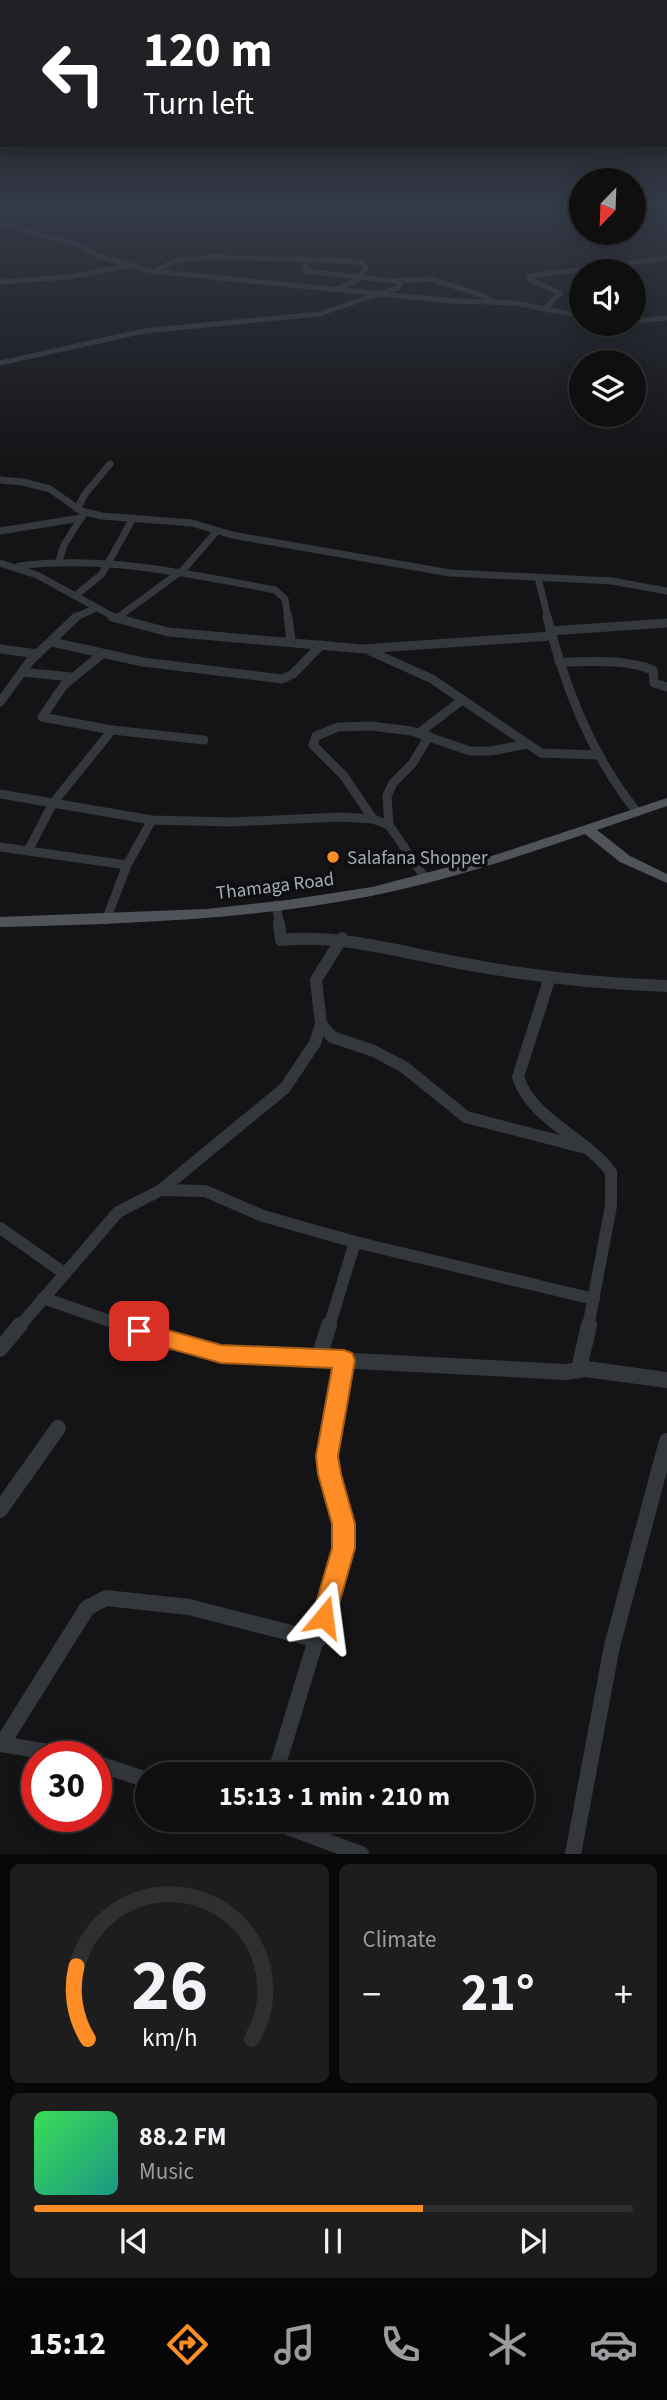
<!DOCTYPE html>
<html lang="en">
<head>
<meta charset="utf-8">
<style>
	body { margin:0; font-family:"Source Sans 3",sans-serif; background:#1d1d1e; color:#f1f3f6; height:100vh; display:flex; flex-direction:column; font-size:26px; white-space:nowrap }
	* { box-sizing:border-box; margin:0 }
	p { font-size:23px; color:#9b9c9f }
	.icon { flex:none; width:38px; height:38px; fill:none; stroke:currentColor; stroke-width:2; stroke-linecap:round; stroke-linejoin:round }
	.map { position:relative; height:1854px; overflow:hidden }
	.drawer { display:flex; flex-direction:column; gap:10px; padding:10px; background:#080809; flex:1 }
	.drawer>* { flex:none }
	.guide { position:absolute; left:0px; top:0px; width:668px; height:147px; box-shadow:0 4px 18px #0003,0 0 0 2px #2f2f30; background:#202124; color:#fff; overflow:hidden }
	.needle { width:46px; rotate:203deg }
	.tools { position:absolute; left:569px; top:168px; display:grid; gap:14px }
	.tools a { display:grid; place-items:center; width:77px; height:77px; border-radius:50%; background:#0f0f10; box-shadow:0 4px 18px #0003,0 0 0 2px #2f2f30; font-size:35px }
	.speed { position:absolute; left:21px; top:1741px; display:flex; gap:14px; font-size:35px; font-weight:700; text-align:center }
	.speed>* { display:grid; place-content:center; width:91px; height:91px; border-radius:50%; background:#0f0f10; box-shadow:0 4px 18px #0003,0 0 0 2px #2f2f30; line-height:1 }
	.speed .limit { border:10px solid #d22; background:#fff; color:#111 }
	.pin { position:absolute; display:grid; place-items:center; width:60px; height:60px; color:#fff; margin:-30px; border-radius:14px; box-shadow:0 4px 10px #0006 }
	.me { position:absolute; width:77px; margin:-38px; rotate:16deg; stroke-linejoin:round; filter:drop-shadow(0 0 5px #0008) }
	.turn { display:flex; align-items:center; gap:24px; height:147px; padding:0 28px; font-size:32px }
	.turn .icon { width:91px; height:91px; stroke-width:2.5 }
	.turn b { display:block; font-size:49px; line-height:60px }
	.big { font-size:52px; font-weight:700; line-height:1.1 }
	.drawer .widget { flex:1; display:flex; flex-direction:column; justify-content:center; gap:10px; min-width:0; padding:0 24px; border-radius:10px; background:#1d1d1e }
	.drawer .dial { align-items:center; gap:0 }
	.dial svg { height:182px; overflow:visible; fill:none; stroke:#2f2f30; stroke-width:7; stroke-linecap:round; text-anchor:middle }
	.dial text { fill:#f1f3f6; stroke:none }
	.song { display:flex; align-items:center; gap:21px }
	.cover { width:84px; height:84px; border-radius:10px; background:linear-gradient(135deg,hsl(130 70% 55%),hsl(170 70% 35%)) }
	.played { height:7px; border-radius:4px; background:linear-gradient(90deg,#fd8d24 65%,#2f2f30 65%) }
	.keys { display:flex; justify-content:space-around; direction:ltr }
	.heat { display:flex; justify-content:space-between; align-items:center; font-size:38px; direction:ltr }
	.drawer .tiles { flex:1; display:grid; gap:10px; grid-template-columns:1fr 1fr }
	.widget:last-child { grid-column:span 2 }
	.trip { position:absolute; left:135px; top:1762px; width:399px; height:70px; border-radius:35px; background:#0f0f10; box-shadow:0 4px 18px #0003,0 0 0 2px #2f2f30; font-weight:700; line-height:70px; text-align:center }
	.tabs { display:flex; height:112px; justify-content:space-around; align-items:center; background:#060606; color:#9b9c9f }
	.tabs .icon { width:49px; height:49px }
	.tabs .on { color:#fd8d24 }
	.tabs b { font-size:32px; color:#f1f3f6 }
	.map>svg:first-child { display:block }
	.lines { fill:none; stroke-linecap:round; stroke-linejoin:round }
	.minor-far4 { stroke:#34373b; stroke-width:5 }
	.minor-far3 { stroke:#34373b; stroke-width:7 }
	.minor-far2 { stroke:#34373b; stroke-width:9 }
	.minor-far1 { stroke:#34373b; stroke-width:12 }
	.minor { stroke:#34373b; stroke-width:16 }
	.major { fill:#50545a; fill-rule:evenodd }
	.route { fill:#fd8d24; stroke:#a45c17; stroke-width:2 }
	.poi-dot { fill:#fd8d24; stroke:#0f0f11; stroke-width:2.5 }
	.labels { text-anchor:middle; stroke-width:7; stroke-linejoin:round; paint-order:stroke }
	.poi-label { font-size:19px; fill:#a4adb7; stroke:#0f0f11; text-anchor:start }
	.street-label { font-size:19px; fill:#a4adb7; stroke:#0f0f11 }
</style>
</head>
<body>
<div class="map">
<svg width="667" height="1854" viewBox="0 0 667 1854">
	<rect width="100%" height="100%" fill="#141416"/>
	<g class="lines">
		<g class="minor-far4">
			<polyline points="0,224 75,244 98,256 151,271 452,301 515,303 581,316"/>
			<polyline points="306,261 305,271 392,281 431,279 484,296 490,301"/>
			<polyline points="155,271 174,261 212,257 354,261 364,264 366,269 357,280 337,289"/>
			<polyline points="0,282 69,277 127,266"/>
			<polyline points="545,309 560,293 529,279 530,276 667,258"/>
			<polyline points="634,321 667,318"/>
			<polyline points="0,363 144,331 319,314 397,288 400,285 397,281"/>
		</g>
		<g class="minor-far3">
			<polyline points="0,480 23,482 50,489 81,511 102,516 192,523 232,535 450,573 612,581 667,591"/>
			<polyline points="77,509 85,494 110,464"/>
			<polyline points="0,531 81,518"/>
			<polyline points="59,561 64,545 83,515"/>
			<polyline points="0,563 37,575 116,618"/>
			<path d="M 19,566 C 106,555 190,574 275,590 L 285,599 L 288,618"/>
			<polyline points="538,578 548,618"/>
			<polyline points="75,596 102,574 133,518"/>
			<polyline points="74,618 94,609"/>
			<polyline points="117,618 184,569 216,532"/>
		</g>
		<g class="minor-far2">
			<polyline points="112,617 168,632 363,649 551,636"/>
			<polyline points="288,617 291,641"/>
			<path d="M 547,617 C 566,689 590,753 637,812"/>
			<polyline points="550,631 667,623"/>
			<polyline points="52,642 143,662 282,679 293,674 321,645"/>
			<polyline points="0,649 38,654"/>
			<polyline points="370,651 432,679 541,753 597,755"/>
			<polyline points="102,654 64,685 42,717 112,730 204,740"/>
			<path d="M 559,662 C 590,662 623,658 653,670 L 654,683 L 667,687"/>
			<polyline points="22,672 71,677"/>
			<polyline points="0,702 30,661 76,617"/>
			<polyline points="419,733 462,700"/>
			<polyline points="0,794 152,820 231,822 340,817 373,819 389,825 425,878"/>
			<polyline points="373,819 344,776 313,745 316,736 338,727 371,726 411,731 470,751 491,751 527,744"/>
			<polyline points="389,825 387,796 393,783 412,764 429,736"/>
			<polyline points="0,847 127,865"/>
			<polyline points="29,849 53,803 112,730"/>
			<polyline points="277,905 279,925"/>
			<polyline points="106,920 127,865 152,820"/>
		</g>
		<g class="minor-far1">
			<path d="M 279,923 L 281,940 C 342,934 400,952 460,963 C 529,976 597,984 667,986"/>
			<path d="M 550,977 L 518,1077 C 532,1120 585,1137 611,1172 L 611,1206 L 588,1327"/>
			<polyline points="321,1024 332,1037 374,1051 404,1067 466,1117 582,1147"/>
			<polyline points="161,1190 205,1191 263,1216 355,1242 594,1299"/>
			<polyline points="0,1228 64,1273"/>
			<polyline points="43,1298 127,1327"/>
			<polyline points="19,1327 118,1212 161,1190 285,1088 315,1043 321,1024 316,980 342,938"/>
			<polyline points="329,1327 355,1242"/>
		</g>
		<g class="minor">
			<polyline points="122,1325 164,1340 221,1354 566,1372 586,1369 667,1380"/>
			<polyline points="0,1349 20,1325"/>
			<polyline points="319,1358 329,1325"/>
			<polyline points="579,1369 589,1325"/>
			<polyline points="0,1510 58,1428"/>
			<polyline points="0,1744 78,1757"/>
			<polyline points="2,1744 87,1608 106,1598 189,1607 318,1640"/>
			<polyline points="96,1763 147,1780"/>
			<polyline points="275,1774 344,1548 327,1457 331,1420 344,1360"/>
			<polyline points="269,1820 361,1854"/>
			<polyline points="573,1854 612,1646 667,1441"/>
		</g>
		<path class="major" d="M 667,798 L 667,806 L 597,830 L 630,856 L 667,874 L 667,883 L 620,862 L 585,834 C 515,858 444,881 371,896 C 249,920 124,924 0,927 L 0,917 L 206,909 L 288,900 L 372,887 L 495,855 Z"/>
	</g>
	<linearGradient id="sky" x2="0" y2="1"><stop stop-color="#0b0b0c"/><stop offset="0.44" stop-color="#343a47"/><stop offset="1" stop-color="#343a47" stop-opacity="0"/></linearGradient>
	<rect width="667" height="465" fill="url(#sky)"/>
	<polygon class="route" points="139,1322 221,1345 344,1350 352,1353 355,1360 338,1456 341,1474 355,1524 355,1548 333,1625 324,1629 316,1625 312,1617 332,1548 332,1524 318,1474 316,1456 332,1368 221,1363 132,1338 129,1331 132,1325"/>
	<circle class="poi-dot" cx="333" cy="857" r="7"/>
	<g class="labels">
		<g class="poi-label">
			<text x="347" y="864">Salafana Shopper</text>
		</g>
		<g class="street-label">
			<text transform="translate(275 885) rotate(-7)" y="7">Thamaga Road</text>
		</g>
	</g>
</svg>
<div class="tools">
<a><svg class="needle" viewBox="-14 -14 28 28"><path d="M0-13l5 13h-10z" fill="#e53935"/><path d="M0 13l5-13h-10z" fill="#9b9c9f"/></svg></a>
<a><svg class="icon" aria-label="sound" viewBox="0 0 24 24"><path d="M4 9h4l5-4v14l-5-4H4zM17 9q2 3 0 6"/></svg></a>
<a><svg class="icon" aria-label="layers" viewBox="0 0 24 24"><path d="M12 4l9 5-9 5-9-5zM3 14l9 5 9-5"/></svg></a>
</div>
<div class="speed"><div class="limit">30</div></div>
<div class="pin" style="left:139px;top:1331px;background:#d93025"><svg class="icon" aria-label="arrive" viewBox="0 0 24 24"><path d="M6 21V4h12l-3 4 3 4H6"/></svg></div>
<svg class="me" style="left:324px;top:1617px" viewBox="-20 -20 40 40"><path d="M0-17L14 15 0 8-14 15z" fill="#fd8d24" stroke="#fff" stroke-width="4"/></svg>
<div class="trip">15:13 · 1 min · 210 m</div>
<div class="guide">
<div class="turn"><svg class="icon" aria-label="left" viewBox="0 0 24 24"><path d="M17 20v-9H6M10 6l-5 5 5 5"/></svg><div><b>120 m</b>Turn left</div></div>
</div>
</div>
<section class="drawer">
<div class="tiles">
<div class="widget dial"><svg viewBox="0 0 100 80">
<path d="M14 69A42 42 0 1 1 86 69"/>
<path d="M14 69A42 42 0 0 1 9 37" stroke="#fd8d24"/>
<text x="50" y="56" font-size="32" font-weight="700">26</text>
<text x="50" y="72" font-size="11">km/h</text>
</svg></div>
<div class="widget"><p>Climate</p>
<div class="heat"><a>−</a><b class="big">21°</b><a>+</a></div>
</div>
<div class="widget">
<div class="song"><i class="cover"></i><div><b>88.2 FM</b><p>Music</p></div></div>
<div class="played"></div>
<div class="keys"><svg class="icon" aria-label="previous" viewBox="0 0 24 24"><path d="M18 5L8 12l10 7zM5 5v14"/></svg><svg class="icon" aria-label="pause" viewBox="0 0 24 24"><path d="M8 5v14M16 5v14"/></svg><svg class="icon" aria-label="next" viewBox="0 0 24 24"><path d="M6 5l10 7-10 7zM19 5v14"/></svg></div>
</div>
</div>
</section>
<nav class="tabs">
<b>15:12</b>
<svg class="icon on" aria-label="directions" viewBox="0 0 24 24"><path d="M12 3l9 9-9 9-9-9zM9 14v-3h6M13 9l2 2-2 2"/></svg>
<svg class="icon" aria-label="music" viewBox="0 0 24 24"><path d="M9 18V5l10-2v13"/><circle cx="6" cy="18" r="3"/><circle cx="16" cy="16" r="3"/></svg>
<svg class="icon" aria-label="phone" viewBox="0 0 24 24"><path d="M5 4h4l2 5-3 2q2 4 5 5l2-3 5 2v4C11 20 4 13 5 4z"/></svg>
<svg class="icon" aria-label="climate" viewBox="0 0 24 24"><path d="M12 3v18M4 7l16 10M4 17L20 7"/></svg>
<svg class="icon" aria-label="car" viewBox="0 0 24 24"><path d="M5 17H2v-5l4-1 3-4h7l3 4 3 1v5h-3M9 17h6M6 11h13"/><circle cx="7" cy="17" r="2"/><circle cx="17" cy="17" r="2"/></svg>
</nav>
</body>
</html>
